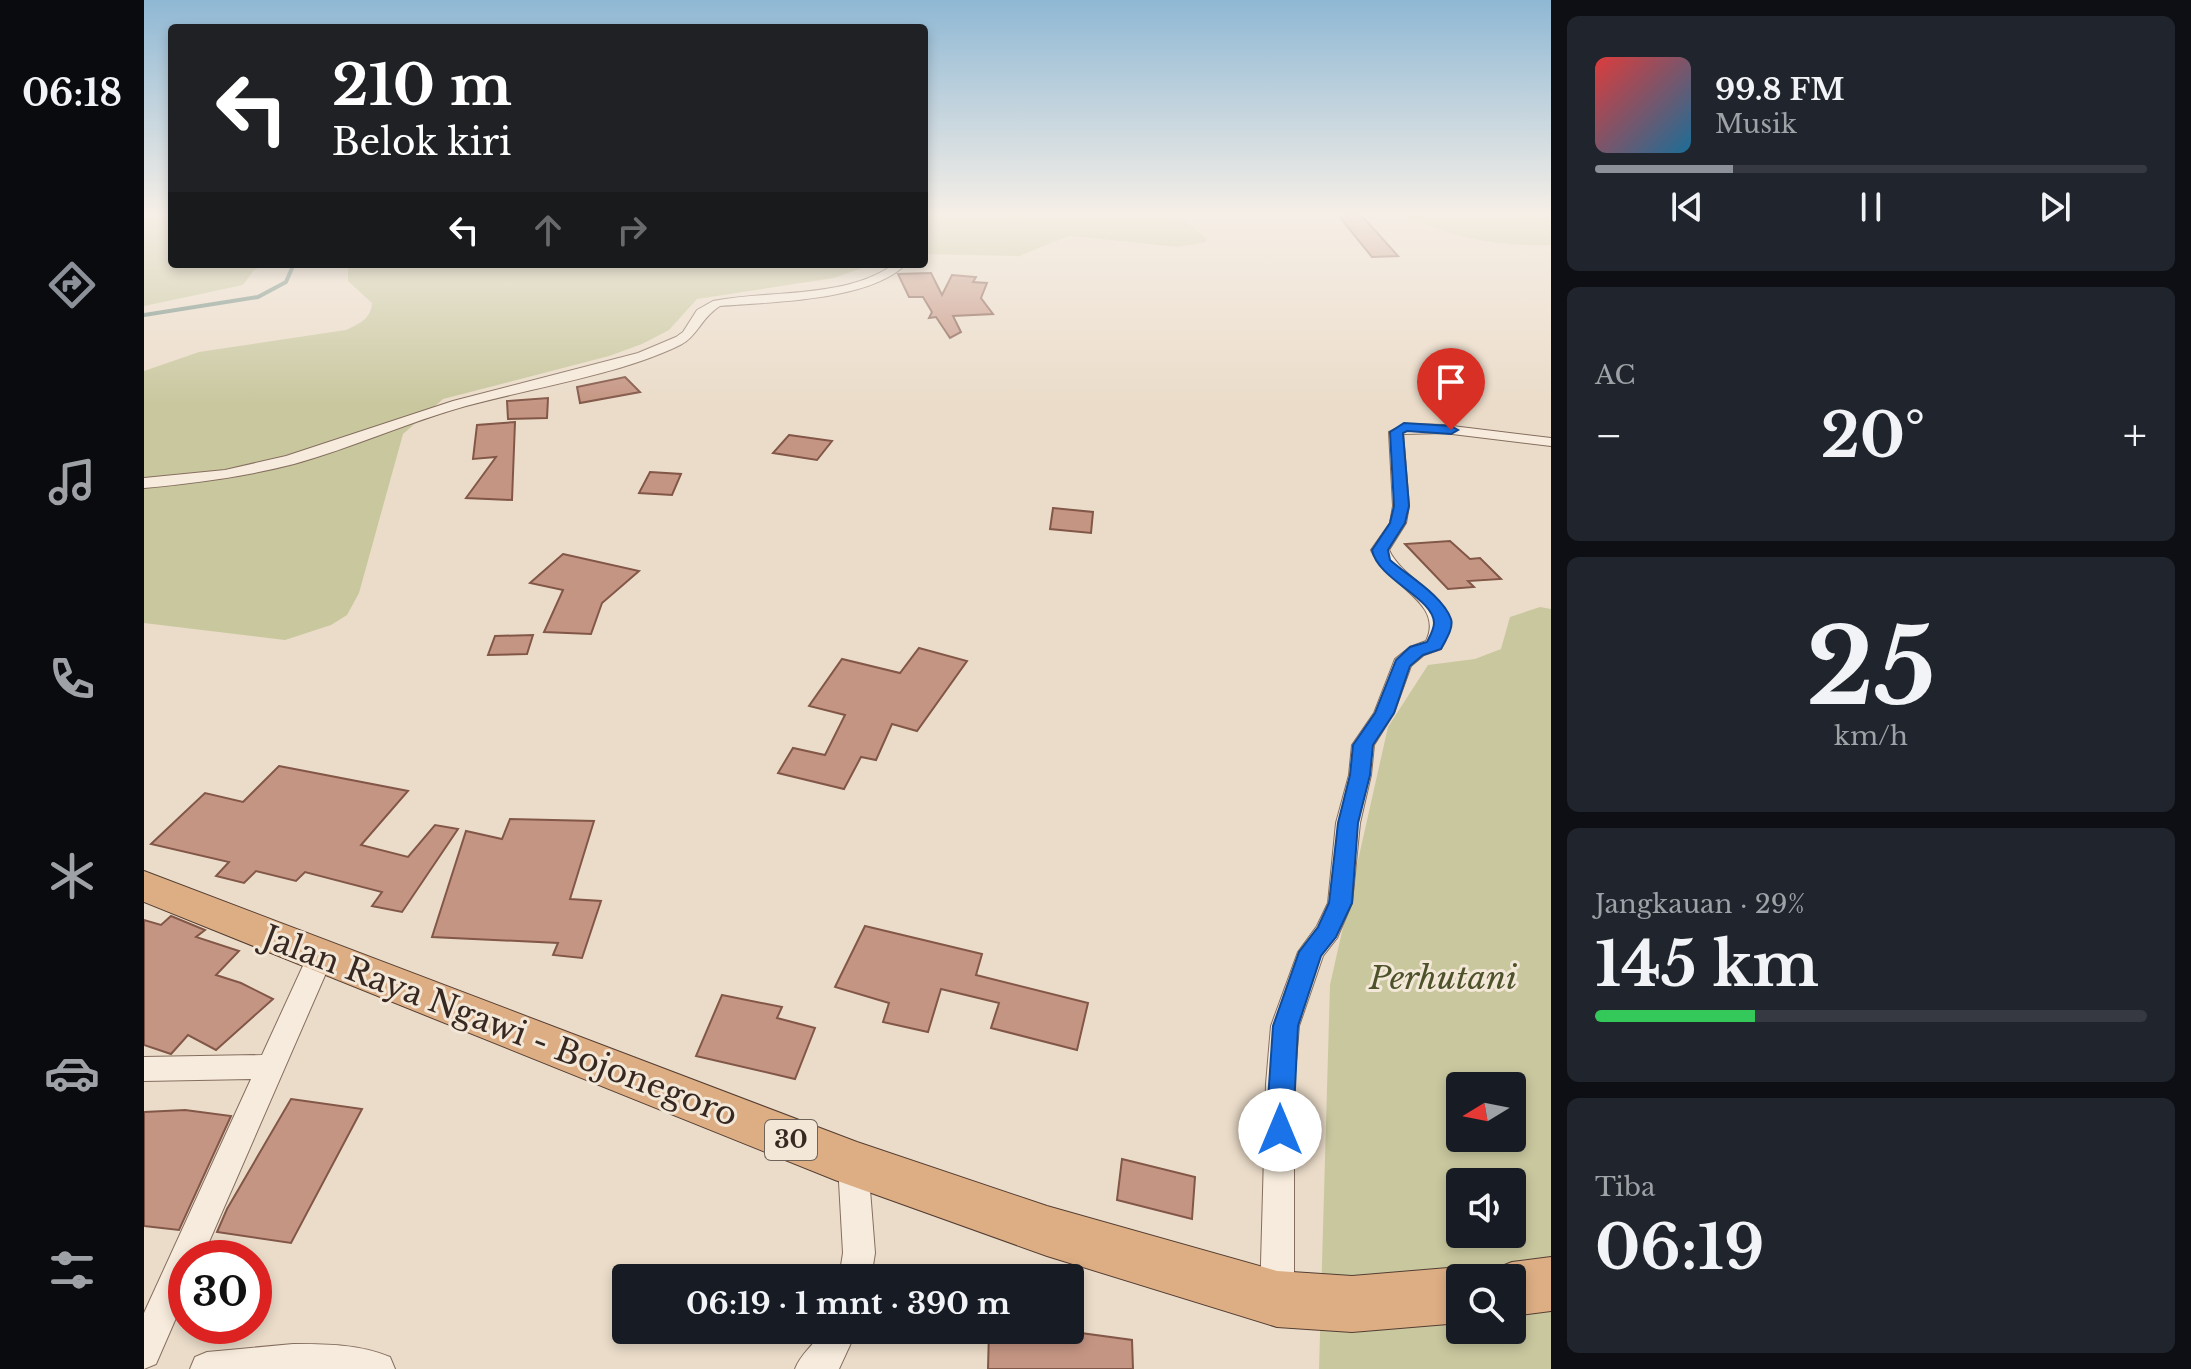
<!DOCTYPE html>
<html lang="id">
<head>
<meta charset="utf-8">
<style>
	body { margin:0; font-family:"Libre Baskerville",serif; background:#20242c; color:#f1f3f6; height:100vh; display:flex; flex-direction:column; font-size:30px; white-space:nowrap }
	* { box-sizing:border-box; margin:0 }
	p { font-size:26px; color:#9ea1a6 }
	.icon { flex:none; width:44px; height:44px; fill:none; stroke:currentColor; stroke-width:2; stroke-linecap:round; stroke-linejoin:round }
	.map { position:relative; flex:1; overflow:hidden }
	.side { display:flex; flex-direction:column; gap:16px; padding:16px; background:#0d0f14; width:640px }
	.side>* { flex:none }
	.banner { position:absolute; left:24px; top:24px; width:760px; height:244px; border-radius:8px; box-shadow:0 4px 12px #0003; background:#202124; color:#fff; overflow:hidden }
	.needle { width:52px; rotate:260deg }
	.buttons { position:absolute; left:1302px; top:1072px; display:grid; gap:16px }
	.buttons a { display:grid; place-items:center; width:80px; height:80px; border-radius:8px; background:#171b24; box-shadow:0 4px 12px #0003; font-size:40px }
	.speed { position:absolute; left:24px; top:1240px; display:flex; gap:16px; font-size:40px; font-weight:700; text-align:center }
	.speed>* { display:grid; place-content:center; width:104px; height:104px; border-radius:50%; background:#171b24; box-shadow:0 4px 12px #0003; line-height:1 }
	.speed .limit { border:12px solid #d22; background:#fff; color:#111 }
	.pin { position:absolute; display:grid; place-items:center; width:68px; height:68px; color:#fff; margin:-82px -34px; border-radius:50% 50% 50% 0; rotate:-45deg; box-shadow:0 0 8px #0007 }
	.pin .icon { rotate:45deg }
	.me { position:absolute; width:88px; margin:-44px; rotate:0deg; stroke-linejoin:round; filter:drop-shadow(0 0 6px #0008) }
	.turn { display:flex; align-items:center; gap:28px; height:168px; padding:0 32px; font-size:36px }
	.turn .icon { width:104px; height:104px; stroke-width:2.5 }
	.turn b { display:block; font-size:56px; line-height:68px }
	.lanes { display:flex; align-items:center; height:76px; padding:0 32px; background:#0003; justify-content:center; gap:40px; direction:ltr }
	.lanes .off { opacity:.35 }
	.big { font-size:60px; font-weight:700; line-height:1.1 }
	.side .tile { flex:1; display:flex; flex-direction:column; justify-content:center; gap:12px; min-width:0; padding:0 28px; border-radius:12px; background:#20242c }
	.side .dial { align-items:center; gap:0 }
	.dial b { font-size:104px; line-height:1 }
	.song { display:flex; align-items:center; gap:24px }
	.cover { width:96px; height:96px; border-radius:12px; background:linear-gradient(135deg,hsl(0 70% 55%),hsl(200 70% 35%)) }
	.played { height:8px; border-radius:4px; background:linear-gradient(90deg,#8c9099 25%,#363941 25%) }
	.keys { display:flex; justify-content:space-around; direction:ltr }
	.heat { display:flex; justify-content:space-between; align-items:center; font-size:44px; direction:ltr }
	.charge { height:12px; border-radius:6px; background:linear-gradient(90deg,#34c759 29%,#363941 0) }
	.trip { position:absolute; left:468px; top:1264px; width:472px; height:80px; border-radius:8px; background:#171b24; box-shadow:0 4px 12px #0003; font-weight:700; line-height:80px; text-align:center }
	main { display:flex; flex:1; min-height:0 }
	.tab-bar { display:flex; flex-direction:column; width:144px; justify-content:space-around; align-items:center; background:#090b0e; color:#9ea1a6 }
	.tab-bar .icon { width:56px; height:56px }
	.tab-bar .selected { color:#8c9099 }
	.tab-bar b { font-size:36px; color:#f1f3f6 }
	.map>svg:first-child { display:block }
	.green { fill:#c8c79e; fill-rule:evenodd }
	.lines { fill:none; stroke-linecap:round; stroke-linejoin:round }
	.stream { stroke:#718d82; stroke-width:4 }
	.building { fill:#c59583; stroke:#825748; stroke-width:2 }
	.minor-casing { stroke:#856e5f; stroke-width:2 }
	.trunk-casing { stroke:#543e33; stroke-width:2 }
	.minor { fill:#f6ebdc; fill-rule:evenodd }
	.trunk { fill:#ddae84; fill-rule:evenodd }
	.route { fill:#1a73e8; stroke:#114b97; stroke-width:2 }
	.labels { text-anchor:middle; stroke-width:6; stroke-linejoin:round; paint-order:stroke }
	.shield { fill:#f3e7d8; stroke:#6f6259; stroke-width:2 }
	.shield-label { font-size:24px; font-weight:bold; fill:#372922 }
	.near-park-label { font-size:32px; font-style:italic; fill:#4d522a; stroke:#f3e7d8 }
	.near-street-label { font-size:32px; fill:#372922; stroke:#f3e7d8 }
</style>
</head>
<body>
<main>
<nav class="tab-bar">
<b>06:18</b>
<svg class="icon selected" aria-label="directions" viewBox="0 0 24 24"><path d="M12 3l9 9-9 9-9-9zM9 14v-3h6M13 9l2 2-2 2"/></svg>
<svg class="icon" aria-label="music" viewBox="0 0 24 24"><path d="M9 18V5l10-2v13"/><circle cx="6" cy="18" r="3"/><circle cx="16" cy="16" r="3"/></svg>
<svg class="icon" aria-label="phone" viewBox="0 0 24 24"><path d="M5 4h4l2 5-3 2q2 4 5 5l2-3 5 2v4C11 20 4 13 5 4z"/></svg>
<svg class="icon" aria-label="climate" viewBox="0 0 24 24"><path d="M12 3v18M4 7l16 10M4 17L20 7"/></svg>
<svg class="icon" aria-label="car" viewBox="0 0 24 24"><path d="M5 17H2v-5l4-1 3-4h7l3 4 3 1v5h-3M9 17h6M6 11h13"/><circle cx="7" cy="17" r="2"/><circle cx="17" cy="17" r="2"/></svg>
<svg class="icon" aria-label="filters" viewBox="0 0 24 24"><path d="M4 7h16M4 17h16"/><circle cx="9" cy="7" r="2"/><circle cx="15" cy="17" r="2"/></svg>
</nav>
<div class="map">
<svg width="1407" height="1369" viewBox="0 0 1407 1369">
	<rect width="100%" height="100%" fill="#ebdcc9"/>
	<g class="green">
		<polygon points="0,214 28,214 28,264 126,264 110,270 99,285 0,306"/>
		<polygon points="780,214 1033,214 1063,239 1062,242 1034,247 925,236 875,256 780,254"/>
		<path d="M 1260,214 L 1407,214 L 1407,245 C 1356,247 1305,238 1260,214 Z"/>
		<path d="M 204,264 L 729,264 L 690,278 L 553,299 L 525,330 L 498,344 L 465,356 L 299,399 L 259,434 L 215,593 L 203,615 L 187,625 L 141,640 L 0,623 L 0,371 L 55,352 L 202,330 C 215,324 227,319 228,303 L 204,281 Z"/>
		<path d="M 1396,607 L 1407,609 L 1407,1369 L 1175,1369 L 1186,985 L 1244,727 L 1284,665 L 1331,659 L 1357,649 L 1366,617 ZM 1316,1086 L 1368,1086 L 1368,1138 L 1316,1138 ZM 1316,1182 L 1368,1182 L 1368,1234 L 1316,1234 ZM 1316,1278 L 1368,1278 L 1368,1330 L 1316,1330 Z"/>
	</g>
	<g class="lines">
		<polyline class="stream" points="0,315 114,297 142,282 149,266 155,264"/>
	</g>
	<g class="building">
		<polygon points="1194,215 1218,216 1254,256 1228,257"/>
		<polygon points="787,273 798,295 808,275 832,277 829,282 843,283 837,298 849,314 809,316 817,332 806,338 792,317 785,318 788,312 779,297 765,297 754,274"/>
		<polygon points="481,377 496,392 436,403 433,387"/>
		<polygon points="404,398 403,418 364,419 363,401"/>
		<polygon points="371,422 368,500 322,498 352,457 329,459 333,425"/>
		<polygon points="645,435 688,441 673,460 629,453"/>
		<polygon points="506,472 537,474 528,495 495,493"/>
		<polygon points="909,508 949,512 947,533 906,529"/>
		<polygon points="1306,541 1326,559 1336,558 1357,579 1324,581 1330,587 1304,589 1261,544"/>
		<polygon points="419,554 495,571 458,603 447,634 400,632 419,590 386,583"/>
		<polygon points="389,635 383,654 344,655 351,636"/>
		<polygon points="775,648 823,661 773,731 748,724 732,760 717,757 700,789 634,773 649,748 681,755 701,715 665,706 698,659 756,673"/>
		<polygon points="135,766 264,791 217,845 264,857 291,825 314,829 258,912 228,906 238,892 161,872 152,881 112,871 100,883 72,876 85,862 7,844 61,793 99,802"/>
		<polygon points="366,819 450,821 426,899 457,901 438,958 409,955 414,943 288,937 322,831 358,839"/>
		<polygon points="27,916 61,930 52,937 95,951 72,975 97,983 129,999 72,1050 44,1035 27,1054 0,1045 0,920 17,925"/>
		<polygon points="721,926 838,954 832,975 944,1003 933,1050 847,1028 855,1003 797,989 784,1032 739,1022 745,1003 691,987"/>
		<polygon points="578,995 638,1007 633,1018 671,1028 651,1079 552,1056"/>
		<polygon points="147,1099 218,1109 147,1243 73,1232 83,1209"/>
		<polygon points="41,1110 87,1116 35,1230 0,1226 0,1112"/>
		<polygon points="978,1159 1051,1177 1048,1219 973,1200"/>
		<polygon points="845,1330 915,1330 988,1340 989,1369 844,1369"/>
	</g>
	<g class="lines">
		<defs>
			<g id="minor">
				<path d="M 750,264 L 762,264 C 726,301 626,302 576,306 C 557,318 554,335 538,344 C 479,374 388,388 322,406 C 264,422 208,448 150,464 C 100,477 51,483 0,488 L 0,478 L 81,470 L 142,456 L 309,401 L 494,353 L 532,337 L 539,332 L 553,310 L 569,301 C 624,290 703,299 750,264 Z"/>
				<path d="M 1262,424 L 1300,425 L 1407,438 L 1407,446 L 1300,433 L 1259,434 L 1265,506 L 1262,523 L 1245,550 C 1262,587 1328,600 1297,649 L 1280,655 L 1267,666 L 1250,713 L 1230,745 L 1227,775 L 1216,823 L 1208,903 L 1193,938 L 1179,956 L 1155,1026 L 1150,1084 L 1150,1299 L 1145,1311 L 1133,1315 L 1121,1311 L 1116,1299 L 1122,1084 L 1127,1026 L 1154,952 L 1173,926 L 1184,903 L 1192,823 L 1205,775 L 1208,745 L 1230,713 L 1251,659 L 1266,647 L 1282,641 C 1301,602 1244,587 1227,550 L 1246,523 L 1249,506 L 1245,432 Z"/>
				<polygon points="176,947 185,950 189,957 58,1258 42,1258 42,1295 12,1364 0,1369 0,1313 107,1079 0,1081 0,1057 118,1055 163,957 167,950"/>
				<polygon points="709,1150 720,1154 724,1164 731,1253 727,1278 695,1278 699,1253 694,1164 698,1154"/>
				<path d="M 678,1330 L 713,1330 L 695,1369 L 651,1369 C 657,1353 670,1346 678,1330 Z"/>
				<path d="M 149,1344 C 181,1344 216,1344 246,1357 L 251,1369 L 46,1369 L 51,1357 L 63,1352 Z"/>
			</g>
			<g id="trunk">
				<polygon points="0,871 713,1142 903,1206 1133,1271 1208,1276 1316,1267 1337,1278 1316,1278 1316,1323 1208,1332 1133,1327 903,1256 691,1180 0,902"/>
				<polygon points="1407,1257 1407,1311 1368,1316 1368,1278 1345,1278 1348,1270 1368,1262"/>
			</g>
		</defs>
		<use href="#minor" class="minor-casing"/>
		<use href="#trunk" class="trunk-casing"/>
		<use href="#minor" class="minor"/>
		<use href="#trunk" class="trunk"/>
	</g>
	<linearGradient id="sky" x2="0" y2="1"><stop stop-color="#8fb8d4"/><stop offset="0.53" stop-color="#f6efe7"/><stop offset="1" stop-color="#f6efe7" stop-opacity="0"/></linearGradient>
	<rect width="1407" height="405" fill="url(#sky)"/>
	<path class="route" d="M 1260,423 L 1307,426 L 1314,430 L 1307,434 L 1263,431 L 1259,433 L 1265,506 L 1261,523 L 1244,550 L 1246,560 C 1264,576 1298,595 1307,619 C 1310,628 1301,641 1297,649 L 1279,655 L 1266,666 L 1250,713 L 1229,745 L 1226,775 L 1214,823 L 1208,903 L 1192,937 L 1177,956 L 1154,1026 L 1149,1130 L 1145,1138 L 1136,1141 L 1126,1138 L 1122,1130 L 1129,1026 L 1155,952 L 1174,927 L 1185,903 L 1194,823 L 1206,775 L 1209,745 L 1231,713 L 1252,660 L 1266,647 L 1283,642 C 1286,636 1290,629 1290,623 C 1290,598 1234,580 1228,550 L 1246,523 L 1250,506 L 1246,432 Z"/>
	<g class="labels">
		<rect class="shield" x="621" y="1120" width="52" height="40" rx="6"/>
		<g class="shield-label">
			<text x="647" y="1148">30</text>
		</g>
		<g class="near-park-label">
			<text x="1299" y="989">Perhutani</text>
		</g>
		<g class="near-street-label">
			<text transform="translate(356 1026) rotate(21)" y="11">Jalan Raya Ngawi - Bojonegoro</text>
		</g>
	</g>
</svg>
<div class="buttons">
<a><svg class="needle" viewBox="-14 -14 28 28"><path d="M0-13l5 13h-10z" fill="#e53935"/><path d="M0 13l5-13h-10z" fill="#9ea1a6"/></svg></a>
<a><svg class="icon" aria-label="sound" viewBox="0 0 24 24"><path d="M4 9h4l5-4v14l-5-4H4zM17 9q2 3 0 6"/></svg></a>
<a><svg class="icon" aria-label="search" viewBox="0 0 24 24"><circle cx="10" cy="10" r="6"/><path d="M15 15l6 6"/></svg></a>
</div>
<div class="speed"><div class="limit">30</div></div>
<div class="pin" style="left:1307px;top:430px;background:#d93025"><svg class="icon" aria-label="arrive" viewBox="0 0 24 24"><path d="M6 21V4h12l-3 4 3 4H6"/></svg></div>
<svg class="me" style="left:1136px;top:1130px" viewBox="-20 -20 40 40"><circle r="19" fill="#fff"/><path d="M0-13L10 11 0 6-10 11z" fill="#1a73e8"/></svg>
<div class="trip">06:19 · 1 mnt · 390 m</div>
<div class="banner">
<div class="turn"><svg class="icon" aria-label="left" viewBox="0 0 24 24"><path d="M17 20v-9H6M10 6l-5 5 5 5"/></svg><div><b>210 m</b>Belok kiri</div></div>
<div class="lanes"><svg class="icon" aria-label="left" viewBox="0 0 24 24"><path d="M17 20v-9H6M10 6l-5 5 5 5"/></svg><svg class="icon off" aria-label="ahead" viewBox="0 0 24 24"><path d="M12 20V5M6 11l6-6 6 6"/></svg><svg class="icon off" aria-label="right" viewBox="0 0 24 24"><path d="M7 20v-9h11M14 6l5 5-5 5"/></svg></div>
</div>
</div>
<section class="side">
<div class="tile">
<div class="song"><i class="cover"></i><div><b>99.8 FM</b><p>Musik</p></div></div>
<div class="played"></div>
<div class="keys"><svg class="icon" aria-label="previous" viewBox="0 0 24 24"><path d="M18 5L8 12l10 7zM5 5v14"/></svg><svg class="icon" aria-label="pause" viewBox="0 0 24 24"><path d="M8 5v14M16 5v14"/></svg><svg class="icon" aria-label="next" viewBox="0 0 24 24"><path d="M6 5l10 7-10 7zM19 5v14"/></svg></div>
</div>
<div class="tile"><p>AC</p>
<div class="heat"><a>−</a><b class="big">20°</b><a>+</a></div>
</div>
<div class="tile dial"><b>25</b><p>km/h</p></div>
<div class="tile"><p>Jangkauan · 29%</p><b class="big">145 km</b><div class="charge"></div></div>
<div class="tile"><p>Tiba</p><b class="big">06:19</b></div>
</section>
</main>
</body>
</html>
